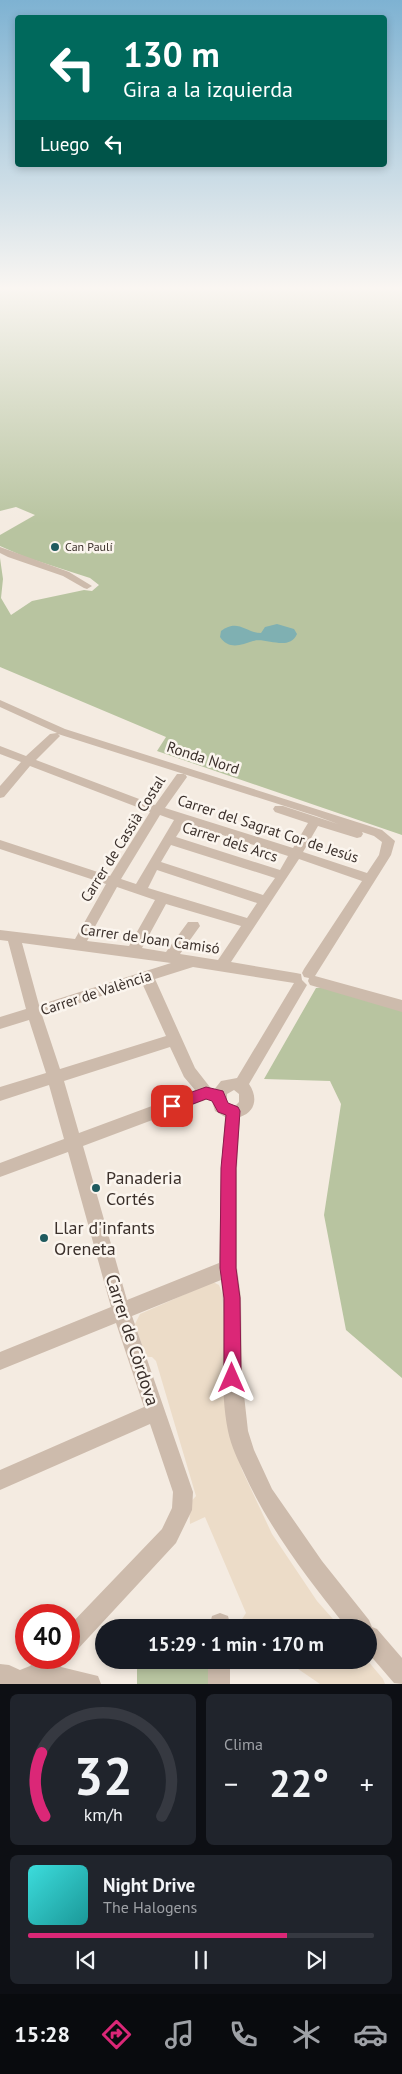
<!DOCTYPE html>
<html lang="es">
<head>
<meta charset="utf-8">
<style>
	body { margin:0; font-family:"PT Sans",sans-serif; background:#20242c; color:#f1f3f6; height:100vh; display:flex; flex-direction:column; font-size:19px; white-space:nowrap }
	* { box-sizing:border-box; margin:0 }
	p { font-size:16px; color:#9ea1a6 }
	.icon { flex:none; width:28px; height:28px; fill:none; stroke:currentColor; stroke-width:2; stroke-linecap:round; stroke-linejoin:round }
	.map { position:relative; height:1684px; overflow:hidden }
	.sheet { display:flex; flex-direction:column; gap:10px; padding:10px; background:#0d0f14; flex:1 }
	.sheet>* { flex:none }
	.hud { position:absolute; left:15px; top:15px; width:372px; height:152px; border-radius:5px; box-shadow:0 2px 8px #0003; background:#00695c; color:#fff; overflow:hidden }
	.speed { position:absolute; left:15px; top:1604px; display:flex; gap:10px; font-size:25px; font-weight:700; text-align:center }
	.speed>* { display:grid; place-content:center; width:65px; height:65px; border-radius:50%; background:#171b24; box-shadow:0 2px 8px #0003; line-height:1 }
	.speed .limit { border:8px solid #d22; background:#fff; color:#111 }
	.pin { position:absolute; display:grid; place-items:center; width:42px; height:42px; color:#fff; margin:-21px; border-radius:10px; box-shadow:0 2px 8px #0006 }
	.me { position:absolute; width:55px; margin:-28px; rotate:0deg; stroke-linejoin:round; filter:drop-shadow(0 0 4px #0008) }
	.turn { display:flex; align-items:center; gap:18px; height:105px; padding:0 25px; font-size:22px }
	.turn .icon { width:65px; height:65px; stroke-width:2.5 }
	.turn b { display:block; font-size:35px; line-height:42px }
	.then { display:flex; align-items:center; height:48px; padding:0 25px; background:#0003; gap:10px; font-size:19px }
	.big { font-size:38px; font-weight:800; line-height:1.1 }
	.sheet .widget { flex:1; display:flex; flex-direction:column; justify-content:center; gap:8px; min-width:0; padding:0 18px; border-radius:8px; background:#20242c }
	.sheet .dial { align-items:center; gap:0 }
	.dial svg { height:130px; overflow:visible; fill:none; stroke:#363941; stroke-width:7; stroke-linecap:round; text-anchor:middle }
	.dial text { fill:#f1f3f6; stroke:none }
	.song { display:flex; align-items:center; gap:15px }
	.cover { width:60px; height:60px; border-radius:8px; background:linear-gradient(135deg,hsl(180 70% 55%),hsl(180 70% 35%)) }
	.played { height:5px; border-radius:2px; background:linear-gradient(90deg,#db2777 75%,#363941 75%) }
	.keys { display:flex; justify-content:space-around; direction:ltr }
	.heat { display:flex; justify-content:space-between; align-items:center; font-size:28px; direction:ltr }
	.sheet .tiles { flex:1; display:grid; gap:10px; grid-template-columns:1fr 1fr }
	.widget:last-child { grid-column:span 2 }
	.trip { position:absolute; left:95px; top:1619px; width:282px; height:50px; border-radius:25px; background:#171b24; box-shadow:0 2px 8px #0003; font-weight:800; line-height:50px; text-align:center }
	.tabs { display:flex; height:80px; justify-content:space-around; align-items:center; background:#090b0e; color:#9ea1a6 }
	.tabs .icon { width:35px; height:35px }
	.tabs .on { color:#db2777 }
	.tabs b { font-size:22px; color:#f1f3f6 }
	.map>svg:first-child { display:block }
	.green { fill:#b8c4a0 }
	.plaza { fill:#ecdcc8 }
	.water { fill:#7fb0b2 }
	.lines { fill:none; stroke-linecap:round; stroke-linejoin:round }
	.minor { fill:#cdbbac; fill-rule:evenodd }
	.route { fill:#db2777; stroke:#8e194d }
	.poi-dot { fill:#1f5a5e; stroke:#fbf5ee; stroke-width:2 }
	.labels { text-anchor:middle; stroke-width:5; stroke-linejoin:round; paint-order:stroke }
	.far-poi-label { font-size:12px; fill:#3b302b; stroke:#fbf5ee; text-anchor:start }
	.street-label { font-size:15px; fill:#3b302b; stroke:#fbf5ee }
	.near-poi-label { font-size:18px; fill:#3b302b; stroke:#fbf5ee; text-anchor:start }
	.near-street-label { font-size:18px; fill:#3b302b; stroke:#fbf5ee }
</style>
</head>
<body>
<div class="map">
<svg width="402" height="1684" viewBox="0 0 402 1684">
	<rect width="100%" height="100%" fill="#f4ebe1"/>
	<g class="green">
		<polygon points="0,288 402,288 402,835 157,751 166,737 0,667 0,558 3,579 1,598 11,615 32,601 84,590 92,591 99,585 90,578 25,557 0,546 0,535 35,515 16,507 0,511"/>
		<polygon points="325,987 402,1011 402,1378 346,1330 324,1215 341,1104 330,1081 264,1079 316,988"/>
		<polygon points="137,1668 209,1668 208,1684 137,1684"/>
	</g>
	<g class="plaza">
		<polygon points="213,1282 219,1285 222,1293 227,1414 242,1470 272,1534 317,1601 340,1627 237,1627 246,1613 205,1517 190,1524 189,1504 196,1496 156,1361 152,1357 146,1357 135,1324 140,1314"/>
		<polygon points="285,1660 367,1660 383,1679 385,1684 320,1684"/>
	</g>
	<path class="water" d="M 277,624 L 294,629 L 297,634 C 289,652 266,637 253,641 C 241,645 229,650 220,637 L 221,631 C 238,618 246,633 261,633 L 265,627 Z"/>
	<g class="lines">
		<g class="minor">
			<polygon points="0,547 69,572 92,586 87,589 84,588 63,576 8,557 0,553"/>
			<path d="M 0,700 L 65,729 L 382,830 L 395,841 L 391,855 L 315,976 L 402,1000 L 402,1012 L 310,985 L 308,981 L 309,978 L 304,977 L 302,973 L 304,969 L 362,881 L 299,859 L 231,962 L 296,973 L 301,974 L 302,980 L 307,985 L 249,1084 C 258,1097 256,1112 240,1117 L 237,1168 L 237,1268 L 241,1298 L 242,1377 L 248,1431 L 254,1450 L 272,1489 L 322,1561 L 369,1620 L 372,1627 L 377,1629 L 402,1658 L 402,1684 L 394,1683 L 369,1654 L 369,1628 L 347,1628 C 308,1579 270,1530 244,1473 C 238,1460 231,1446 228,1431 C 218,1381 227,1330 221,1280 L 132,1316 L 193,1492 L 192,1510 L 176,1543 L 77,1650 L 69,1653 L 69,1626 L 162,1529 L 172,1508 L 173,1492 L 150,1424 L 0,1490 L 0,1470 L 144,1407 L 116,1323 L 0,1370 L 0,1352 L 111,1307 L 68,1152 L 0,1177 L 0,1163 L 64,1139 L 49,1085 L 0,1101 L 0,1087 L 46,1073 L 29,1020 L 0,1029 L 0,1017 L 26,1009 L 8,941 L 0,940 L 0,930 L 75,939 L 106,884 L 0,849 L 0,840 L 110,876 L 150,812 L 30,766 L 4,797 L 0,798 L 0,786 L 21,762 L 0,754 L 0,746 L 26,756 L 50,734 L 57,733 L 0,707 ZM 58,734 L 316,816 L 338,824 L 283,806 L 275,806 L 273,809 L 275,812 L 308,823 L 293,848 L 165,808 L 187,777 L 185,774 L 177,774 L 155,805 L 36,760 L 60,736 ZM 160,815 L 174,820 L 136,884 L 121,879 ZM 185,823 L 288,856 L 280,870 L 176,837 ZM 318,826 L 357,838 L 361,837 L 363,834 L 362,832 L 374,836 L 382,842 L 379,855 L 367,873 L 303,852 ZM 171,845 L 275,878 L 263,895 L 161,862 ZM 157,870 L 257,903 L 247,918 L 148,888 ZM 117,887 L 155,900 L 129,946 L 87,941 ZM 166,904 L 241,926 L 218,960 L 180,954 L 200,926 L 198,922 L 188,922 L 166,952 L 142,948 ZM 22,943 L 171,963 L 39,1005 ZM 193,967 L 294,983 L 237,1078 L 221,1081 L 213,1091 L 195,1068 L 155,979 ZM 142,983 L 166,1036 L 60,1069 L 42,1015 ZM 170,1047 L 184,1077 L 195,1090 L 79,1133 L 64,1081 ZM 234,1090 L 239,1094 L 239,1102 L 236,1105 L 230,1105 L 227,1102 L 227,1094 ZM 211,1098 L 215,1111 L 225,1117 L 221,1168 L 219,1263 L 127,1300 L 83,1146 Z"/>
			<polygon points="220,1613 228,1616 231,1628 209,1628 212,1616"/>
			<polygon points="38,1658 65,1658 61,1667 98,1676 101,1684 0,1684 0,1664 9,1665 20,1670 30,1666"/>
			<rect x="208" y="1660" width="22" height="24"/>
		</g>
	</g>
	<linearGradient id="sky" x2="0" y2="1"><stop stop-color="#7eb2d2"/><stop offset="0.55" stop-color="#faf6f2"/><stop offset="1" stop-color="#faf6f2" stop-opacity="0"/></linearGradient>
	<rect width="402" height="524" fill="url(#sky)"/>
	<polygon class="route" points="206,1087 223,1091 228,1103 238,1107 240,1111 236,1168 236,1268 240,1298 241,1378 238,1384 232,1386 226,1384 224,1378 224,1298 220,1268 221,1168 226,1115 218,1112 212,1101 206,1099 172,1112 167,1110 165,1106 167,1101"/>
	<g class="poi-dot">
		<circle cx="55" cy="547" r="5"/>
		<circle cx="96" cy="1188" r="5"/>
		<circle cx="44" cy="1238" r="5"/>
	</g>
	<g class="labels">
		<g class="far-poi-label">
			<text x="65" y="551">Can Paulí</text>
		</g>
		<g class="street-label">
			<text transform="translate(203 758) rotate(18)" y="5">Ronda Nord</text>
			<text transform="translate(268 829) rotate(18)" y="5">Carrer del Sagrat Cor de Jesús</text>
			<text transform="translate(123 839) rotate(-58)" y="5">Carrer de Cassià Costal</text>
			<text transform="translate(230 842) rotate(18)" y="5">Carrer dels Arcs</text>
			<text transform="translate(150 939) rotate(8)" y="5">Carrer de Joan Camisó</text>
			<text transform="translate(96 993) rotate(-18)" y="5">Carrer de València</text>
		</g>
		<g class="near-poi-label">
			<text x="106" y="1184">Panaderia<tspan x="106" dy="21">Cortés</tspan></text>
			<text x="54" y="1234">Llar d'infants<tspan x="54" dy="21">Oreneta</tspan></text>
		</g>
		<g class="near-street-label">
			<text transform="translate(132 1340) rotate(72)" y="6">Carrer de Còrdova</text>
		</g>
	</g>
</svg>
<div class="speed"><div class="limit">40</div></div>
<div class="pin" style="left:172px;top:1106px;background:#d93025"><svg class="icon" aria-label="arrive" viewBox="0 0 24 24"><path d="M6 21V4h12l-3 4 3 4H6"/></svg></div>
<svg class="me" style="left:232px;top:1378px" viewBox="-20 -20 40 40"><path d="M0-17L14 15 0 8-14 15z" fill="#db2777" stroke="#fff" stroke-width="4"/></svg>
<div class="trip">15:29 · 1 min · 170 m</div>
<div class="hud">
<div class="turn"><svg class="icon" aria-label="left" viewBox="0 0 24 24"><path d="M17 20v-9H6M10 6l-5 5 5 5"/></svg><div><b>130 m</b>Gira a la izquierda</div></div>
<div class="then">Luego<svg class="icon" aria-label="left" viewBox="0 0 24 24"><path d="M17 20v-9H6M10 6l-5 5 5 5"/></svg></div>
</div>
</div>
<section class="sheet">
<div class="tiles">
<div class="widget dial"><svg viewBox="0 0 100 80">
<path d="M14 69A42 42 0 1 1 86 69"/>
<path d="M14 69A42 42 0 0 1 12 30" stroke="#db2777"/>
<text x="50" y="56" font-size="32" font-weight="700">32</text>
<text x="50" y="72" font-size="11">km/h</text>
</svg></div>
<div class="widget"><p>Clima</p>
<div class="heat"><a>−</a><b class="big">22°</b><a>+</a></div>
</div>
<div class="widget">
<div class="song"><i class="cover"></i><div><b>Night Drive</b><p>The Halogens</p></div></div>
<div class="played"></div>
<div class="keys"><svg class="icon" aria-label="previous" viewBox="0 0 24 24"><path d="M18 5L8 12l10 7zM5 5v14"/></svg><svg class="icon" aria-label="pause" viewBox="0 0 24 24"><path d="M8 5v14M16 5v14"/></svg><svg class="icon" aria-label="next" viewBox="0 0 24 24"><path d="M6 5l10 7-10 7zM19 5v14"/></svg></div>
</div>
</div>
</section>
<nav class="tabs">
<b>15:28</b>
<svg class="icon on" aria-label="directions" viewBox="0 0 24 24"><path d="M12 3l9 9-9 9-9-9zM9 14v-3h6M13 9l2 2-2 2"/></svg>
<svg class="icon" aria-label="music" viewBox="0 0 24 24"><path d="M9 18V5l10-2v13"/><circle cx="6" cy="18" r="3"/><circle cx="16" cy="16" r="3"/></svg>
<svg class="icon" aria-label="phone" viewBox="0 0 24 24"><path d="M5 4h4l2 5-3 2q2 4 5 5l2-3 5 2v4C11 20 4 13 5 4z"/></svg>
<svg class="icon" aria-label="climate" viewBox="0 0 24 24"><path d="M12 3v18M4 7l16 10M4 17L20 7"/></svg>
<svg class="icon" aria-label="car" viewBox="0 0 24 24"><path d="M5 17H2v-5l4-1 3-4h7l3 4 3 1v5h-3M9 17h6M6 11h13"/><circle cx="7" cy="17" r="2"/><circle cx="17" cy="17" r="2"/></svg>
</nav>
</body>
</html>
